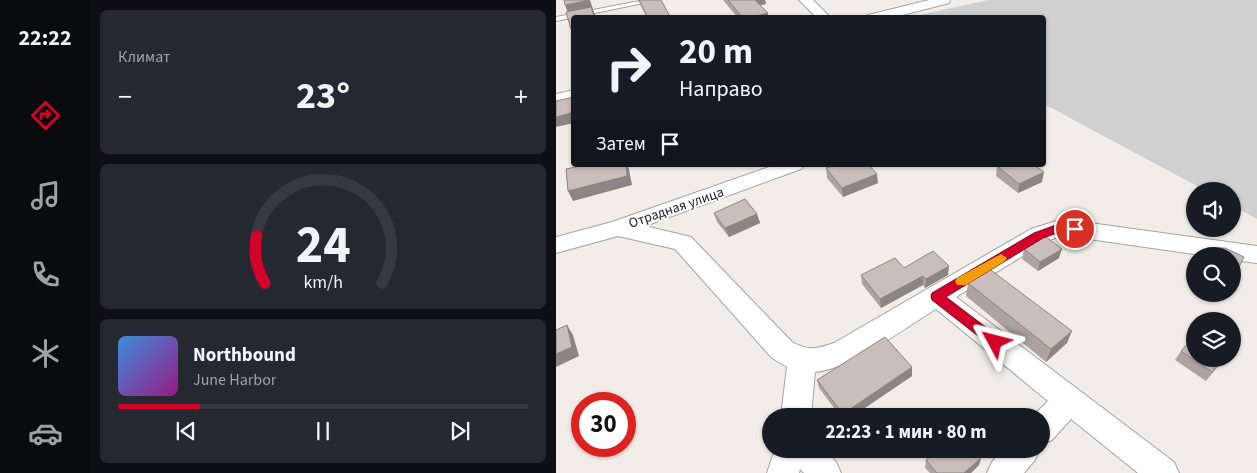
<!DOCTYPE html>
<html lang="ru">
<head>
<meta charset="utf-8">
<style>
	body { margin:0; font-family:"Source Sans 3",sans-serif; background:#242831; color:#f1f3f6; height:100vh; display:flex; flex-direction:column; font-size:19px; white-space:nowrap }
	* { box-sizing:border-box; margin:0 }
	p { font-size:16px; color:#9ea1a6 }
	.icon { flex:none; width:28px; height:28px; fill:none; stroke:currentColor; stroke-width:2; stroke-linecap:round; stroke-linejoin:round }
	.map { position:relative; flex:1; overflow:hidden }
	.details { display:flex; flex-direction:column; gap:10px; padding:10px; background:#0d0f14; width:466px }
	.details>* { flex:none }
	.top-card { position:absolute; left:15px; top:15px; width:475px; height:152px; border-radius:5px; box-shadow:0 1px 4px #0004; background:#171b24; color:#f1f3f6; overflow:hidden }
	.buttons { position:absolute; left:630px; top:182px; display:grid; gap:10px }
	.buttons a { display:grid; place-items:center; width:55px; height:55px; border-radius:50%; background:#171b24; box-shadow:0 1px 4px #0004; font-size:25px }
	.speed { position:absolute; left:15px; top:392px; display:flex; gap:10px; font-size:25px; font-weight:700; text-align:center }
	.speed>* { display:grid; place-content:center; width:65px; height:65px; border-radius:50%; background:#171b24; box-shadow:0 1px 4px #0004; line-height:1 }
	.speed .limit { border:8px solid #d22; background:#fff; color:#111 }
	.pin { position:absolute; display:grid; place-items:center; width:42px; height:42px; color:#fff; margin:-21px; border:2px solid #fff; border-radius:50%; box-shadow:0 1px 5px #0007 }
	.me { position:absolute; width:55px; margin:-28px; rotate:308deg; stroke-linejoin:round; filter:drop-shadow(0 0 4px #0008) }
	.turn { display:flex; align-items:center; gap:18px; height:105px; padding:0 25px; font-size:22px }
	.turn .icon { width:65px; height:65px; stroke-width:2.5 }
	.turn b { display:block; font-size:35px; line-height:42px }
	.then { display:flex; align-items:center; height:48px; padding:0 25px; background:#0003; gap:10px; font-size:19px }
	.big { font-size:38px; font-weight:700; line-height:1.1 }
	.details .tile { flex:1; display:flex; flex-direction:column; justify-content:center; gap:8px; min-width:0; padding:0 18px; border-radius:8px; background:#242831 }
	.details .dial { align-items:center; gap:0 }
	.dial svg { height:130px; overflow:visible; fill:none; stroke:#363941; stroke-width:7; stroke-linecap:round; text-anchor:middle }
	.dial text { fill:#f1f3f6; stroke:none }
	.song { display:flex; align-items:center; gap:15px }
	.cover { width:60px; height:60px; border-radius:8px; background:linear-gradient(135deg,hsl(210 70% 55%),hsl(310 70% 35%)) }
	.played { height:5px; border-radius:2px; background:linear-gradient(90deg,#d3002a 20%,#363941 20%) }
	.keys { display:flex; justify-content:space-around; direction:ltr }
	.heat { display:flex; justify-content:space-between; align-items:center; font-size:28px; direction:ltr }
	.trip { position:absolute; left:206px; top:408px; width:288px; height:50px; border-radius:25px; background:#171b24; box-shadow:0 1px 4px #0004; font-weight:700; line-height:50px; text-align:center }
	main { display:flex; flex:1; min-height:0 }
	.tabs { display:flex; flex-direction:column; width:90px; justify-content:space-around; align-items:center; background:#090b0e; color:#9ea1a6 }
	.tabs .icon { width:35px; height:35px }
	.tabs .selected { color:#d3002a }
	.tabs b { font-size:22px; color:#f1f3f6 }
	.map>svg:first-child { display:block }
	.religious { fill:#d0d0d0 }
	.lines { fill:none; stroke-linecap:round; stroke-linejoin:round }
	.service-casing { stroke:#a3a3a3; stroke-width:2 }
	.minor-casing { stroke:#a3a3a3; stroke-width:2 }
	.service { fill:#fff; fill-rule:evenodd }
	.minor { fill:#fff; fill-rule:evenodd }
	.wall { fill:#aea3a1 }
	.shaded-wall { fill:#8d8583 }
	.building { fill:#cabebb; stroke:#8d8583 }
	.route { fill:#d3002a; stroke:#89001b }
	.slow { fill:#f59e0b }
	.labels { text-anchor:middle; stroke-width:4; stroke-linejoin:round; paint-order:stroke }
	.street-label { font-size:14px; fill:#222; stroke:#fff }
</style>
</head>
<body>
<main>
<nav class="tabs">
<b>22:22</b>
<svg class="icon selected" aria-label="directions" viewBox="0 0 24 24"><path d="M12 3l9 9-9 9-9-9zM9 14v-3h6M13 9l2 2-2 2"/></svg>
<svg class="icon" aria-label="music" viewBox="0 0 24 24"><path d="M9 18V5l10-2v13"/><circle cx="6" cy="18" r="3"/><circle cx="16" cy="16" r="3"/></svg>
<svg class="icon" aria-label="phone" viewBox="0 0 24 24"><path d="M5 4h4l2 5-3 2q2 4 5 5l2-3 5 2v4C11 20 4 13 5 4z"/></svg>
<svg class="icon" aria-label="climate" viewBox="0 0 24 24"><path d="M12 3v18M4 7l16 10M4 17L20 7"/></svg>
<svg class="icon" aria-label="car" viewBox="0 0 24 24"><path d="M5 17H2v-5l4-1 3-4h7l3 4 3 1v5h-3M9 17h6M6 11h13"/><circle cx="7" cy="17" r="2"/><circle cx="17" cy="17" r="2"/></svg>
</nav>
<section class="details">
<div class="tile"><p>Климат</p>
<div class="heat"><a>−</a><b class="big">23°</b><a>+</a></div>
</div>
<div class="tile dial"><svg viewBox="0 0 100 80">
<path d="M14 69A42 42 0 1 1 86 69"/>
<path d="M14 69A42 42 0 0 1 9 40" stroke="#d3002a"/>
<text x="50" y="56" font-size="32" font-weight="700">24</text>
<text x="50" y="72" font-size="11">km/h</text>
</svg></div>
<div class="tile">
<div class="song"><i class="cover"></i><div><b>Northbound</b><p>June Harbor</p></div></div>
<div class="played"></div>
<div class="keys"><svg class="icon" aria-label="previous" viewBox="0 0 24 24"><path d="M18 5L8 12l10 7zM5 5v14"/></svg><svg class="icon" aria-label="pause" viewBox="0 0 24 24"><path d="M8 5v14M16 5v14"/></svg><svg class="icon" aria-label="next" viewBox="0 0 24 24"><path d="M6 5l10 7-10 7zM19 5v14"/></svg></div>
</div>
</section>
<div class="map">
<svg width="701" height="473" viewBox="0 0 701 473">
	<rect width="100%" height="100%" fill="#f2ede8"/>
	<polygon class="religious" points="432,0 701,0 701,219 676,205 676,191 650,191 488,104 488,18 354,17"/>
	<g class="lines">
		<defs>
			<polygon id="service" points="89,0 102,0 0,21 0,17"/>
			<g id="minor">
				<polygon points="243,0 257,0 275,18 261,18"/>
				<polygon points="373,0 394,0 393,3 335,18 311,18 312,15"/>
				<polygon points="18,90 18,100 0,104 0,94"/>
				<path d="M 219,165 L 248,165 L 245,169 L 89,226 L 135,237 L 236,342 C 252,351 261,349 278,343 L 475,229 L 500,221 L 519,221 L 701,246 L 701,263 L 676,260 L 676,256 L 652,256 L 519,237 L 502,237 L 491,241 L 400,297 L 618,462 L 623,473 L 582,473 L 515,419 L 496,440 L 485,445 L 485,416 L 477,416 L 492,401 L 380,309 C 347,329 296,368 259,372 L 255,416 L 225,416 L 231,367 L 216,358 L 119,249 L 62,236 L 0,253 L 0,237 L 56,222 Z"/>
				<polygon points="219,449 268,449 280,462 285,473 248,473 244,469 243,473 211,473"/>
				<polygon points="447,449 484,449 479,460 468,473 431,473 436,462"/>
			</g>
		</defs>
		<use href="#service" class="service-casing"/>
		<use href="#minor" class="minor-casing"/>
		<use href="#service" class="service"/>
		<use href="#minor" class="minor"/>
	</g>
	<g class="wall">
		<polygon points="82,0 115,18 91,18"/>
		<polygon points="167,0 209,0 210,4 204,5 212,13 212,18 182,18"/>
		<polygon points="441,166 486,182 462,193 440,176"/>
		<polygon points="270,168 322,183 287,197 271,178"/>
		<polygon points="158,213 201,214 204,223 173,237 161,222"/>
		<polygon points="468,249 503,258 482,271 466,259"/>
		<polygon points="348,268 392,275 369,288 367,285 325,308 306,284 305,275"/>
		<polygon points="412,283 511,343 490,362 410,296"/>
		<polygon points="625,351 668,359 650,381 619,360"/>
		<polygon points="356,376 297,416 284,416 263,388 261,380"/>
		<polygon points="425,458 423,465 415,473 374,473 369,468 370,460"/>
	</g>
	<g class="shaded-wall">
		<polygon points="34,0 40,18 12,13 9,5"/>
		<polygon points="198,0 209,0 210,4 199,6"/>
		<polygon points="212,13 212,18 192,18"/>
		<polygon points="15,29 18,29 18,36"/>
		<polygon points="18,112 18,123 0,127 0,117"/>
		<polygon points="70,165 72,165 76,185 17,201 12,191"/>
		<polygon points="488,172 486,182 462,193 463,184"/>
		<polygon points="321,174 322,183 287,197 286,188"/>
		<polygon points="201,214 204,223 173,237 169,228"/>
		<polygon points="506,249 503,258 482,271 484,262"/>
		<polygon points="393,266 392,275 369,288 370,279"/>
		<polygon points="367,276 367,285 325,308 324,299"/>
		<polygon points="11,325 17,335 23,356 0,367 0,354"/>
		<polygon points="516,331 511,343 490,362 495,349"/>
		<polygon points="356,367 356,376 297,416 287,416 287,414"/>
		<polygon points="425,458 423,465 415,473 408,473"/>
	</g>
	<g class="building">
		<polygon points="8,0 33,0 9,5"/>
		<polygon points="83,0 105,0 115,18 92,18"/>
		<polygon points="172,0 199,0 212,13 192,18 187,18"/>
		<polygon points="35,7 39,18 18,18 18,29 15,29 10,12"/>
		<polygon points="18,97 18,112 0,117 0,101"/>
		<polygon points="29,165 70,165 71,176 12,191 10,169"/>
		<polygon points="279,165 313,165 321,174 286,188 270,168"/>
		<polygon points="444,165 478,165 488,172 463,184 441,166"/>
		<polygon points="189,199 201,214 169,228 158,213"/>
		<polygon points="489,236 506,249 484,262 468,249"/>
		<polygon points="651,248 669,248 688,257 677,279 676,278 676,256 646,256"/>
		<polygon points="377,251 393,266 370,279 367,276 324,299 305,275 339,258 348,268"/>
		<polygon points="432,268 516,331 495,349 412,283"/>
		<polygon points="11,325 16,347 0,354 0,330"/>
		<polygon points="639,335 639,359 667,359 656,372 625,351"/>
		<polygon points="329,337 356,367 287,414 261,380"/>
		<polygon points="382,449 417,449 425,458 408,473 381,473 370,460"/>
	</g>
	<polygon class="route" points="500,225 519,225 524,229 519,233 501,233 487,238 390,297 444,338 446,342 444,346 439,347 435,346 376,300 375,296 376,293 478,233"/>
	<polygon class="slow" points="445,254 451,258 449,261 410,285 401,285 399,281 401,278"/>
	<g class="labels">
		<g class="street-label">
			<text transform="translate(120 207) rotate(-19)" y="5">Отрадная улица</text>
		</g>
	</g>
</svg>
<div class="buttons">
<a><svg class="icon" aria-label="sound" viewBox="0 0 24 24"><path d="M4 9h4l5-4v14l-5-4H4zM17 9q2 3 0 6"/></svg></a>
<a><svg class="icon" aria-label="search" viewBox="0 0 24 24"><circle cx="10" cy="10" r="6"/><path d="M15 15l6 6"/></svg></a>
<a><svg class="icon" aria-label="layers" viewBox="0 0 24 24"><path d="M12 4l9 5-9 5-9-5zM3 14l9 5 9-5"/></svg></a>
</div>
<div class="speed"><div class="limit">30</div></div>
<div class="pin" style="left:519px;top:229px;background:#d93025"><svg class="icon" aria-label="arrive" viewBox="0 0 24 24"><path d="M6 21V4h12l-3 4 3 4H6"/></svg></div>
<svg class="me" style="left:439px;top:342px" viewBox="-20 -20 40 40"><path d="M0-17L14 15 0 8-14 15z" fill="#d3002a" stroke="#fff" stroke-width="4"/></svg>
<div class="trip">22:23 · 1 мин · 80 m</div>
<div class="top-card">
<div class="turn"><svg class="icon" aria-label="right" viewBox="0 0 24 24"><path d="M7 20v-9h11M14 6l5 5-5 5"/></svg><div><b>20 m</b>Направо</div></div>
<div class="then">Затем<svg class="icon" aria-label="arrive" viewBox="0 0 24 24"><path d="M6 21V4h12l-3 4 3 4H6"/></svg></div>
</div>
</div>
</main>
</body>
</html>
